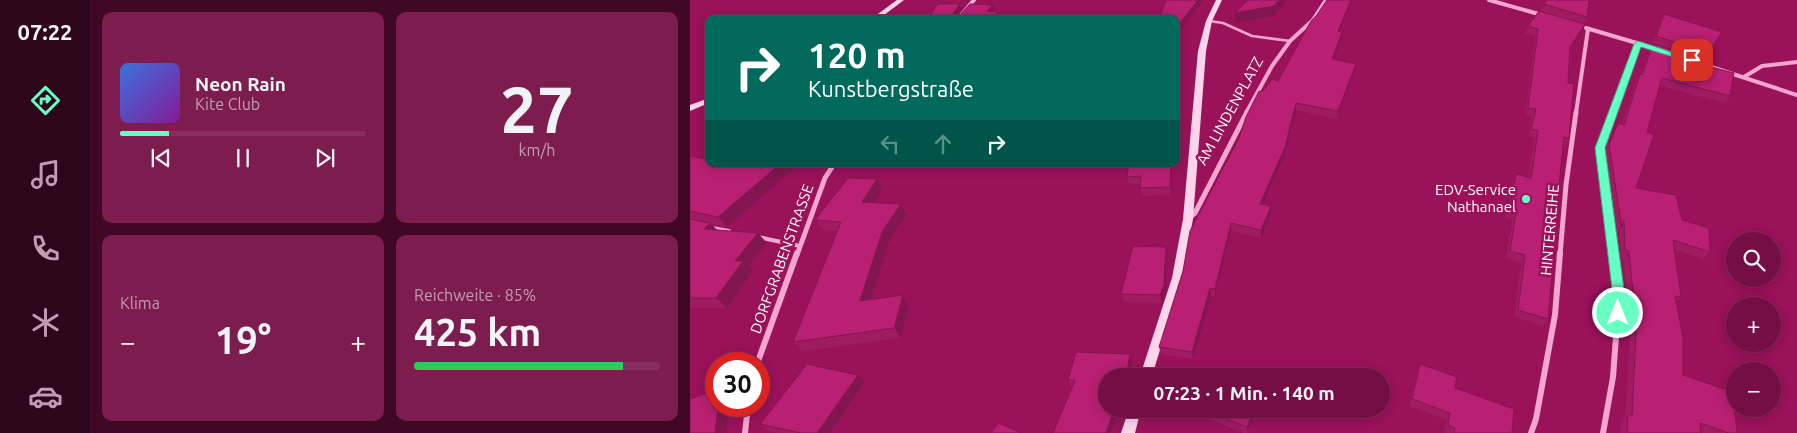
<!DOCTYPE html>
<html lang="de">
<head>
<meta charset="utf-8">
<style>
	body { margin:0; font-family:Ubuntu,sans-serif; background:#7c1c4f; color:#f1f3f6; height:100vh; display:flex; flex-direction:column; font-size:19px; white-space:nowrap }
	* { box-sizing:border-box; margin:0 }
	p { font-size:16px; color:#c29cb2 }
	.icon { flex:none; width:28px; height:28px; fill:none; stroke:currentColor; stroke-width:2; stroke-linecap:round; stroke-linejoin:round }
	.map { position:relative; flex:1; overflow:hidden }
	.side { display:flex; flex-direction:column; gap:12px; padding:12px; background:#400825; width:600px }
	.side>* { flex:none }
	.hud { position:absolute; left:15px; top:15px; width:475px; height:152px; border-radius:10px; box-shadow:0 2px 12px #0003,0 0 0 1px #862e5d; background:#00695c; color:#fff; overflow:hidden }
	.buttons { position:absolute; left:1036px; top:232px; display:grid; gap:10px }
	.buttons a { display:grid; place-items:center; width:55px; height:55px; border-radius:50%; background:#740e44; box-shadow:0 2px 12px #0003,0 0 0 1px #862e5d; font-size:25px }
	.speed { position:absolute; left:15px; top:352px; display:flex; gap:10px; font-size:25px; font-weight:700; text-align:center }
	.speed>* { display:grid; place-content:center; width:65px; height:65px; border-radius:50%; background:#740e44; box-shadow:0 2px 12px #0003,0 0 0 1px #862e5d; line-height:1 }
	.speed .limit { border:8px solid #d22; background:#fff; color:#111 }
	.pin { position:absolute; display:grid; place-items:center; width:42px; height:42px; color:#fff; margin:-21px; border-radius:10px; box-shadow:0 2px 8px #0006 }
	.me { position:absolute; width:55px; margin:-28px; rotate:0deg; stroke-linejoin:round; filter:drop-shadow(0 0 4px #0008) }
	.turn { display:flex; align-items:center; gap:18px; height:105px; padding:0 20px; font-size:22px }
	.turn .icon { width:65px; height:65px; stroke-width:2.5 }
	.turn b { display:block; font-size:35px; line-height:42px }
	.lanes { display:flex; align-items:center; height:48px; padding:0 20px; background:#0003; justify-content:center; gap:25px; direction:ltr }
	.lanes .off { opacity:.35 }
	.big { font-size:38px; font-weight:600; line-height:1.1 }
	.side .widget { flex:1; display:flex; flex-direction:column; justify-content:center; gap:8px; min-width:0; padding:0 18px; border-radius:10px; background:#7c1c4f }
	.side .dial { align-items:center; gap:0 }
	.dial b { font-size:65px; line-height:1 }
	.song { display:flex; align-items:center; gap:15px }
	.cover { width:60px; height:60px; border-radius:8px; background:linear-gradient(135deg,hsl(220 70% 55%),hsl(290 70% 35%)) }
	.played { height:5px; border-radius:2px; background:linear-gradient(90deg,#68ffc5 20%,#862e5d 20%) }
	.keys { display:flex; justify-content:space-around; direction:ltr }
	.heat { display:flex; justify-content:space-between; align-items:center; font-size:28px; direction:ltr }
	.charge { height:8px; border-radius:4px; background:linear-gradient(90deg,#34c759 85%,#862e5d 0) }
	.side .tiles { flex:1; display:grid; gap:12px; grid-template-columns:repeat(2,1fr) }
	.trip { position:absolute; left:408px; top:368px; width:292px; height:50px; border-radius:25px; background:#740e44; box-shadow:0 2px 12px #0003,0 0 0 1px #862e5d; font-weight:600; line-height:50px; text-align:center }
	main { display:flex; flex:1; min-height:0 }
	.tab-bar { display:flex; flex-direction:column; width:90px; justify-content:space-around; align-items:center; background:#2e061b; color:#c29cb2 }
	.tab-bar .icon { width:35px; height:35px }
	.tab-bar .current { color:#68ffc5 }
	.tab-bar b { font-size:22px; color:#f1f3f6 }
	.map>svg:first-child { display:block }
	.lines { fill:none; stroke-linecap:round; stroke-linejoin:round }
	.lane-far1 { stroke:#f4a5d0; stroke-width:2.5 }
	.lane { stroke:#f4a5d0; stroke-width:4 }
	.street-far2 { stroke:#f4a5d0; stroke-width:4 }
	.street-far1 { stroke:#f4a5d0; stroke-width:5 }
	.street { stroke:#f4a5d0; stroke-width:6 }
	.secondary { fill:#fdd5ea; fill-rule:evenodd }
	.wall { fill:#9f1c63 }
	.shaded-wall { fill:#821650 }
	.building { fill:#b92073; stroke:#821650 }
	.route { fill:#68ffc5; stroke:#44a680 }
	.poi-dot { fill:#68ffc5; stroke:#9a125a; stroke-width:2 }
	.labels { text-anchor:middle; stroke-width:5; stroke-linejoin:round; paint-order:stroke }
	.street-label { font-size:15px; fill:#fff; stroke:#9a125a }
	.poi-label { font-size:15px; fill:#fff; stroke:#9a125a; text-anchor:end }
</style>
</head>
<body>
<main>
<nav class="tab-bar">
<b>07:22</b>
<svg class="icon current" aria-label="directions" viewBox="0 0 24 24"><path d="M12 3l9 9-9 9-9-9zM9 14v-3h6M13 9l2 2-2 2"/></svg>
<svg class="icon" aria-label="music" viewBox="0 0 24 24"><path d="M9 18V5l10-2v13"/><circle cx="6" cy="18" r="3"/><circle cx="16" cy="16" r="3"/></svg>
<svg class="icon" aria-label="phone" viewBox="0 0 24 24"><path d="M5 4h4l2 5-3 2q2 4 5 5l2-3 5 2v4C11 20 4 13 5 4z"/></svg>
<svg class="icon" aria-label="climate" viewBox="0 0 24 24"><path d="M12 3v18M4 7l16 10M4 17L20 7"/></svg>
<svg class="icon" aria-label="car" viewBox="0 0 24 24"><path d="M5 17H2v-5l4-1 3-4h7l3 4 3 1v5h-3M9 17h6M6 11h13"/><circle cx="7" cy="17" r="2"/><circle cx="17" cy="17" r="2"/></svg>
</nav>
<section class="side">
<div class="tiles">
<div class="widget">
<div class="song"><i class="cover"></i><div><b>Neon Rain</b><p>Kite Club</p></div></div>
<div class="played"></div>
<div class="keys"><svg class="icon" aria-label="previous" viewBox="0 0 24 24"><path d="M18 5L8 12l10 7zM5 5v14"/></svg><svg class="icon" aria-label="pause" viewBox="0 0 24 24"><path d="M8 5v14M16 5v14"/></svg><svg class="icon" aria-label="next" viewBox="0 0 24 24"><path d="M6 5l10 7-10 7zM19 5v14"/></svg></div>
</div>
<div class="widget dial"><b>27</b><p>km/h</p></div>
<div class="widget"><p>Klima</p>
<div class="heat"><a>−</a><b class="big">19°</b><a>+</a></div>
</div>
<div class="widget"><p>Reichweite · 85%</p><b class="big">425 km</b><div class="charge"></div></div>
</div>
</section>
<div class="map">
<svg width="1107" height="433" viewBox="0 0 1107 433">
	<rect width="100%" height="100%" fill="#9a125a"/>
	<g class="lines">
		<polyline class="lane-far1" points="519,21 533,23 562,36 600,41"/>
		<g class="lane">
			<polyline points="22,228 39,231"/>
			<polyline points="68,237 110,246"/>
		</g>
		<g class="street-far2">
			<polyline points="799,0 852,15"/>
			<polyline points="268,19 284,0"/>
			<polyline points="896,28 967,49"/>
			<polyline points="1006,62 1107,95"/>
			<polyline points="1054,77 1072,66 1107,62"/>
			<polyline points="556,113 582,66 600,41 623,20 636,0"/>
			<polyline points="886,113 898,29"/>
			<polyline points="923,113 949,44"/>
		</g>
		<g class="street-far1">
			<polyline points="498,219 505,213 557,112"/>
			<polyline points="107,255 135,178 144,164"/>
			<polyline points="870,255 876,185 886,112"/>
			<polyline points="924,255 910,148 924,112"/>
		</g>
		<g class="street">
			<polyline points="67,364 107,253"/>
			<polyline points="55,433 58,406"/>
			<polyline points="841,433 846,419 865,315 870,253"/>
			<polyline points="913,433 923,377 929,297 923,253"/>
		</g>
		<g class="secondary">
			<polygon points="207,0 214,0 189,19 181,19"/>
			<polygon points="526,0 532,0 522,21 516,51 503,219 492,278 462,376 450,376 482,278 493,219 508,51 516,21"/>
			<polygon points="19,98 19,103 0,111 0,105"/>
			<polygon points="439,409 451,409 445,433 431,433"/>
		</g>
	</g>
	<g class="wall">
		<polygon points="637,0 662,0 650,31 651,39 643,60 666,64 665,71 646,119 606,110 595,154 573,204 581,214 571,238 541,231 525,296 521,296 503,359 471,354 469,347 549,138 572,92 588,81 627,15"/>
		<polygon points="854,4 897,17 892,31 880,50 878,83 879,139 875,146 873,146 869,186 865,194 858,192 852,236 859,275 858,319 853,326 824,317 831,263 816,258 822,220 816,218 822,182 826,174 838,177 844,138 838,137 842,116 835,115 845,36 835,33 838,26 851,11"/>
		<polygon points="974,14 1027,40 1010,64 1040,96 1035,103 970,86 957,132 946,188 992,220 1020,252 1013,259 985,250 991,297 986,302 993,375 1047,433 1013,433 1011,432 1011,433 930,433 931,421 935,417 941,320 936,292 934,259 930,258 929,232 927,236 915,152 924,131 928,123 932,124 946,82 951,74 959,51 963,44 962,44 970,21"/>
		<polygon points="0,156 37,227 21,224 27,230 77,243 58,266 63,271 37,308 0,308"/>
		<polygon points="482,168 481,195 451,196 450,188 450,184 439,184 437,177"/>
		<polygon points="187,179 193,189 185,203 217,214 199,242 181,299 213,295 219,305 211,338 113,351 103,342 147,231 133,230 125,220"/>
		<polygon points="477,255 476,281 477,288 472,303 433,302 431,294"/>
		<polygon points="440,354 442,362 439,376 416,376 416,409 429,409 421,433 381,387 378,380"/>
		<polygon points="730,364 765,388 822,433 757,433 754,432 757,420 719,406 727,372"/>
		<polygon points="175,382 140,433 89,433 79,431 70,424"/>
		<polygon points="495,409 568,409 558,433 554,433"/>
	</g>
	<g class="shaded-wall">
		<polygon points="508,0 514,0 486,36 486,28"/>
		<polygon points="589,0 598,0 583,16 545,23 545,13"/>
		<polygon points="661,0 662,0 647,38 648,31"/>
		<polygon points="270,4 272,9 264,18 263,14"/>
		<polygon points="303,5 304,9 299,15 297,11"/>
		<polygon points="308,12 310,16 307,19 302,19"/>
		<polygon points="895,24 892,31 876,55 880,47"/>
		<polygon points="652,32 651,39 641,67 642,59"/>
		<polygon points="666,64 665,71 646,119 648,111"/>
		<polygon points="606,103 606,110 595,154 570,211 570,204"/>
		<polygon points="90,164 109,164 37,227 28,217"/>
		<polygon points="481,164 482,164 482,168 481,195 480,187"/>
		<polygon points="187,179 193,189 179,212 172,202"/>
		<polygon points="211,204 217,214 199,242 178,310 170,301 192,232"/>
		<polygon points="581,206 581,214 571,238 571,230"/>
		<polygon points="20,223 30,233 14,229"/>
		<polygon points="541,223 541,231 525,296 525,289"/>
		<polygon points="68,233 77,243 58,266 63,271 37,308 26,298 45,261"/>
		<polygon points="476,247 477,255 476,281 477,288 472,303 470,295"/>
		<polygon points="520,288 521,296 503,359 502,352"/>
		<polygon points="213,295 219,305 211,338 204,328"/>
		<polygon points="440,354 442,362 439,376 436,376"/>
		<polygon points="168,375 175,382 140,433 127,433"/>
		<polygon points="28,406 39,406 36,433 25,433"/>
		<polygon points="424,409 429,409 421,433 416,433"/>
		<polygon points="565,409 568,409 557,433 557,427"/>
	</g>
	<g class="building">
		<polygon points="476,0 508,0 486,28 486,19 469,19"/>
		<polygon points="558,0 589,0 584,6 545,13"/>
		<polygon points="637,0 661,0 648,31 652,32 642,59 666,64 648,111 606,103 595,147 570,204 581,206 571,230 541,223 525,289 520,288 502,352 469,347 493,271 500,231 549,138 556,117 569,91 572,92 582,79 588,81 621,21 627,15"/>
		<polygon points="857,0 899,0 897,17 854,4"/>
		<polygon points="248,4 270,4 263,14 266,19 280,4 303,5 297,11 308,12 302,19 237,19"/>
		<polygon points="849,11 895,24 880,47 878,83 884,84 879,139 874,137 869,186 859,183 852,236 864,240 859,275 862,276 858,319 828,310 835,255 820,251 826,212 819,211 826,174 841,178 848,131 841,129 846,109 838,108 848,29 838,26"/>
		<polygon points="974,14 1032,32 1018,53 966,36"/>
		<polygon points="963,44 1013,60 1010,64 1044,73 1040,96 972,78 957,132 964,135 946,188 986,195 992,220 1019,228 1020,252 983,240 991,297 985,296 993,338 993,375 1043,392 1047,433 1039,433 1010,423 1011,433 937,433 938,414 942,416 947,313 942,284 939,251 935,250 934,220 932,228 919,145 928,123 934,125 950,74 952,75"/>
		<polygon points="0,156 19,160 19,164 90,164 28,217 0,211"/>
		<polygon points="439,164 481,164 480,187 450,188 451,176 437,177"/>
		<polygon points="158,178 187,179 172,202 211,204 192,232 170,301 213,295 204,328 103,342 151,222 125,220"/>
		<polygon points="0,219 20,223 14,229 68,233 45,261 53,261 26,298 0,298"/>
		<polygon points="443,246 476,247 474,283 476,280 470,295 431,294"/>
		<polygon points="386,352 440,354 436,376 416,376 416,409 424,409 416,433 363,433 385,380 378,380"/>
		<polygon points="117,364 168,375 127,433 111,433 70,424"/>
		<polygon points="730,364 767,377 765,388 824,409 822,433 764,433 765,428 758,425 760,413 722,399"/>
		<polygon points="492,370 507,376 491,376"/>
		<polygon points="26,390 26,406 28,406 25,433 0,433 0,399"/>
		<polygon points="511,409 565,409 557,427"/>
		<polygon points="308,423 332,433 301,433"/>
	</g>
	<polygon class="route" points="948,41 1006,60 1002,63 951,47 915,148 935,297 932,317 928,318 923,317 921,313 923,297 905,148 944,44"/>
	<circle class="poi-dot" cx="836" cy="199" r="5"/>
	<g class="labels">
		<g class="street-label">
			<text transform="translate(540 111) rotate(-61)" y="5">AM LINDENPLATZ</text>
			<text transform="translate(860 230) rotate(-85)" y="5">HINTERREIHE</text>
			<text transform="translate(92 259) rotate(-70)" y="5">DORFGRABENSTRASSE</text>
		</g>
		<g class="poi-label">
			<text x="826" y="195">EDV-Service<tspan x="826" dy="17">Nathanael</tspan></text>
		</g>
	</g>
</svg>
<div class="buttons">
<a><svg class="icon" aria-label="search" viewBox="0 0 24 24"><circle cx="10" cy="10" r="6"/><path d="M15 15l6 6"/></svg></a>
<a>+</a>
<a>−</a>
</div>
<div class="speed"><div class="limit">30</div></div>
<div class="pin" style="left:1002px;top:60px;background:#d93025"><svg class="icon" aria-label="arrive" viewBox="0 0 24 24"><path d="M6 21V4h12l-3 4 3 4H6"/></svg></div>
<svg class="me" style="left:928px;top:313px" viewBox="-20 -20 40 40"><circle r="17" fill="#68ffc5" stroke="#fff" stroke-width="3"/><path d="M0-11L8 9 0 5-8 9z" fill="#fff"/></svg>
<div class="trip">07:23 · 1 Min. · 140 m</div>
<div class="hud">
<div class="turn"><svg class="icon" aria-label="right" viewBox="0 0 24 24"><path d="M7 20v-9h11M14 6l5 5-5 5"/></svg><div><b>120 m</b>Kunstbergstraße</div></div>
<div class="lanes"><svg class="icon off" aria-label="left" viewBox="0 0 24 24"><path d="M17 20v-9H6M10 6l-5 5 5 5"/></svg><svg class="icon off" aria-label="ahead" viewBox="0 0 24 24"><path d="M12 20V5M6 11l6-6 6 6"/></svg><svg class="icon" aria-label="right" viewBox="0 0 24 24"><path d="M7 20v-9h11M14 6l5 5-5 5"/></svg></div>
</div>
</div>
</main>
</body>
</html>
